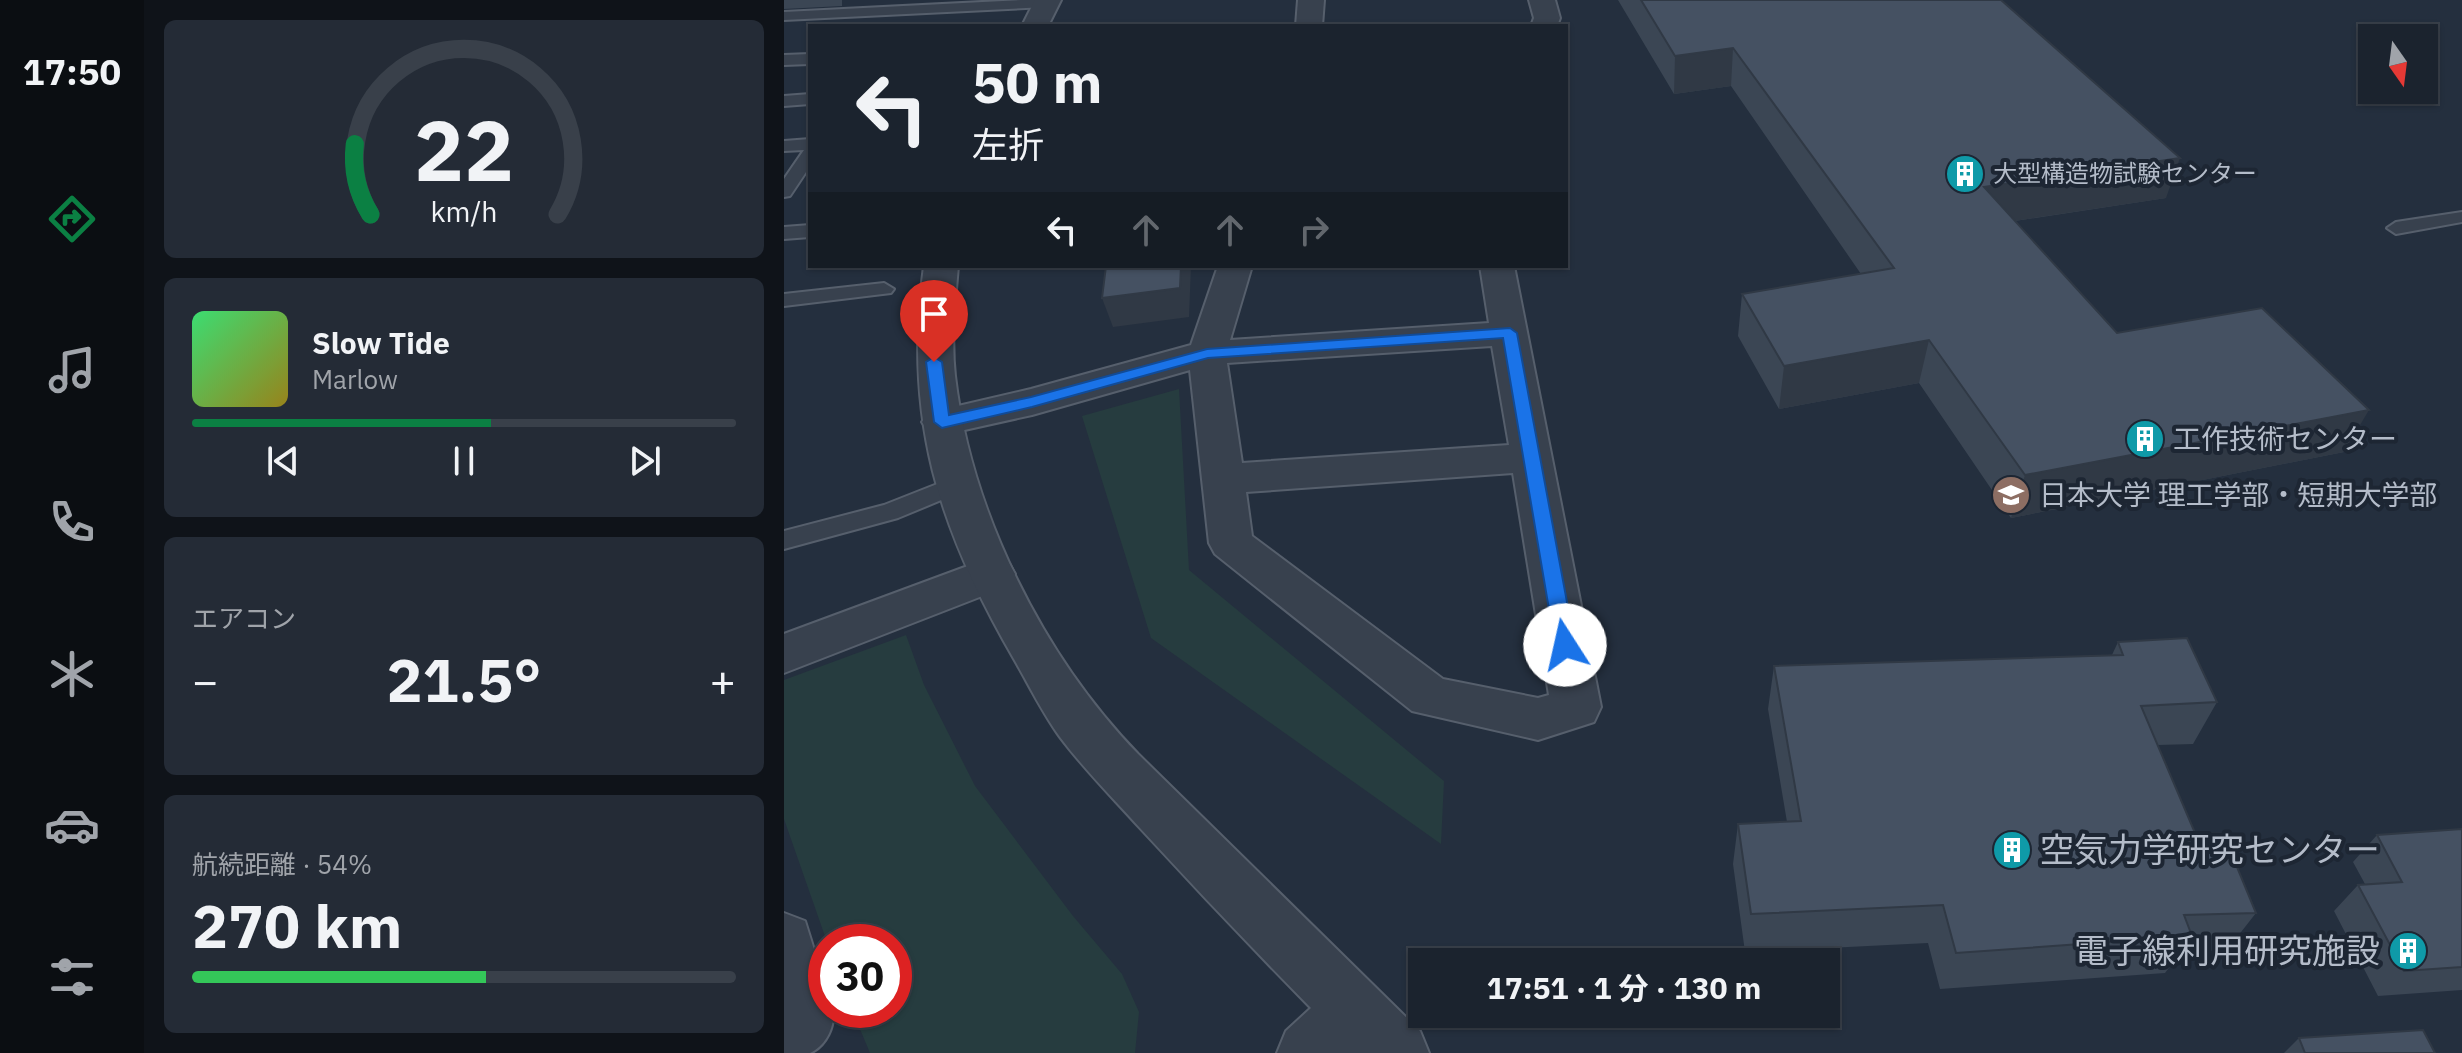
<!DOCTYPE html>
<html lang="ja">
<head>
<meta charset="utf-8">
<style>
	body { margin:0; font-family:"IBM Plex Sans","Noto Sans JP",sans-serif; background:#242b36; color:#f1f3f6; height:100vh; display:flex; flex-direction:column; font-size:30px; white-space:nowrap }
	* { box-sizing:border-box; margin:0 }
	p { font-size:26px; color:#a0a4aa }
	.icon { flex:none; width:44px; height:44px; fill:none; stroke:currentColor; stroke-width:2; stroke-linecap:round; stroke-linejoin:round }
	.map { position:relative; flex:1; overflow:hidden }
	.sheet { display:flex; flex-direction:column; gap:20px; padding:20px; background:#0f1319; width:640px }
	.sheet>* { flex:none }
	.top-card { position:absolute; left:24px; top:24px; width:760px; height:244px; border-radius:0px; box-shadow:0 2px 6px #0004,0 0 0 2px #39404a; background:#1b232e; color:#f1f3f6; overflow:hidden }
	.needle { width:52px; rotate:166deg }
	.controls { position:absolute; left:1574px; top:24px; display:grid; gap:16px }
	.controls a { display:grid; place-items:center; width:80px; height:80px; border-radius:0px; background:#1b232e; box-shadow:0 2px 6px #0004,0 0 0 2px #39404a; font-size:40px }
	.speed { position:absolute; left:24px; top:924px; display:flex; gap:16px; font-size:40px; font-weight:700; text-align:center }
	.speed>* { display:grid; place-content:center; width:104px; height:104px; border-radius:50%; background:#1b232e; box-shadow:0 2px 6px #0004,0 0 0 2px #39404a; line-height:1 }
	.speed .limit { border:12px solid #d22; background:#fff; color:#111 }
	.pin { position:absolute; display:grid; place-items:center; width:68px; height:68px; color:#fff; margin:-82px -34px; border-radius:50% 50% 50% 0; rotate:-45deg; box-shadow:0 0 8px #0007 }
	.pin .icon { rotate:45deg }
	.me { position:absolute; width:88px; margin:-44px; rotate:350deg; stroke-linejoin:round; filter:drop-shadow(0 0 6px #0008) }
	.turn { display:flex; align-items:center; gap:28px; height:168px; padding:0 32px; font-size:36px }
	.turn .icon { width:104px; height:104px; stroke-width:2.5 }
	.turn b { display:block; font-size:56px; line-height:68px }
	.lanes { display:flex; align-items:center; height:76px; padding:0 32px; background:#0003; justify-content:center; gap:40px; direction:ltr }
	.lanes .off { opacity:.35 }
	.big { font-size:60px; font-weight:700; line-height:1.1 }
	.sheet .widget { flex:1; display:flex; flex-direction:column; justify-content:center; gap:12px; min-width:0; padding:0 28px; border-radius:12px; background:#242b36 }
	.sheet .dial { align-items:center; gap:0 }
	.dial svg { height:208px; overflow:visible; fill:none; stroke:#39404a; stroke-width:7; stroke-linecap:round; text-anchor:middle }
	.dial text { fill:#f1f3f6; stroke:none }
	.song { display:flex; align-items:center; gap:24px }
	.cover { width:96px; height:96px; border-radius:12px; background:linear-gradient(135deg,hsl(140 70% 55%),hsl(50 70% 35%)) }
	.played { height:8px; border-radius:4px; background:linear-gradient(90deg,#0b8043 55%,#39404a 55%) }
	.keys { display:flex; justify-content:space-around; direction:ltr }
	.heat { display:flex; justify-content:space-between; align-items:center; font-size:44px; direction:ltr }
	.charge { height:12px; border-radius:6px; background:linear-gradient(90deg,#34c759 54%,#39404a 0) }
	.trip { position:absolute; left:624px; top:948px; width:432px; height:80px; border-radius:0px; background:#1b232e; box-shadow:0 2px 6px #0004,0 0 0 2px #39404a; font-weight:700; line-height:80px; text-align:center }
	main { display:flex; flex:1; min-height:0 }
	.menu { display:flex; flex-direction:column; width:144px; justify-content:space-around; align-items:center; background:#0b0e12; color:#a0a4aa }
	.menu .icon { width:56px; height:56px }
	.menu .selected { color:#0b8043 }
	.menu b { font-size:36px; color:#f1f3f6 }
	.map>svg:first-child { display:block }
	.green { fill:#263c3f }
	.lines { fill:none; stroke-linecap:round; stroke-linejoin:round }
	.service-casing { stroke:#565f6c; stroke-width:4 }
	.minor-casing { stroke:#565f6c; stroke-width:4 }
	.tertiary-casing { stroke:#565f6c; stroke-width:4 }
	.service { fill:#38414e; fill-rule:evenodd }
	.minor { fill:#38414e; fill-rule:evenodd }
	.tertiary { fill:#38414e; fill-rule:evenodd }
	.wall { fill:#3b4654 }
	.shaded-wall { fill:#303945 }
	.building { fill:#455162; stroke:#303945; stroke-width:2 }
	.route { fill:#1a73e8; stroke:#114b97; stroke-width:2 }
	.labels { text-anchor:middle; stroke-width:8; stroke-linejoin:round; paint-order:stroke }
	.far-poi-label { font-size:24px; fill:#b4bcc9; stroke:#1d2633; text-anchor:start }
	.poi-label { font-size:28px; fill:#b4bcc9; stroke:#1d2633; text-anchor:start }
	.near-poi-label { font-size:34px; fill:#b4bcc9; stroke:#1d2633; text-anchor:start }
</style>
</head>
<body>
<main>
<nav class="menu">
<b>17:50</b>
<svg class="icon selected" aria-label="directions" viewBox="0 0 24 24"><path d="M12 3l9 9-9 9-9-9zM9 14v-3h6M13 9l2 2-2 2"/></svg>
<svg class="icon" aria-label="music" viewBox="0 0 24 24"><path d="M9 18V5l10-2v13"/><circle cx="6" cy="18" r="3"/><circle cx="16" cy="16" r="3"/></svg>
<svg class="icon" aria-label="phone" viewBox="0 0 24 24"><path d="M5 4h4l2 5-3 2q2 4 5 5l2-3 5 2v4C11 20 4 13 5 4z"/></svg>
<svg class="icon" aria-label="climate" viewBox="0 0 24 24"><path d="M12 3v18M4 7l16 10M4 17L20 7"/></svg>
<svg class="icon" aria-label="car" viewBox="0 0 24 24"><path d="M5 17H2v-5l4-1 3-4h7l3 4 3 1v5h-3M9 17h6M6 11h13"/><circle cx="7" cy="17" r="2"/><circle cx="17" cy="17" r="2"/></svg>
<svg class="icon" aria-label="filters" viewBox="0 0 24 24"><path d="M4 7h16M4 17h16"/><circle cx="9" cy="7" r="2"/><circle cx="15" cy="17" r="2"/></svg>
</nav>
<section class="sheet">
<div class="widget dial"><svg viewBox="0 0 100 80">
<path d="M14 69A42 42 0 1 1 86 69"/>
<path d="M14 69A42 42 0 0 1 8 42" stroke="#0b8043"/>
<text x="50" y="56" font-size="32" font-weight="700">22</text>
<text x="50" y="72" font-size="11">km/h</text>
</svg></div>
<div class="widget">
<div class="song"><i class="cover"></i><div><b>Slow Tide</b><p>Marlow</p></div></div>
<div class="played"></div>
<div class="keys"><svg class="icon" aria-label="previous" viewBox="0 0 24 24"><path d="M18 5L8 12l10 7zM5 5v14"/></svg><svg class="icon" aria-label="pause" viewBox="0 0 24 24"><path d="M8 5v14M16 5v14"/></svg><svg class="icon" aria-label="next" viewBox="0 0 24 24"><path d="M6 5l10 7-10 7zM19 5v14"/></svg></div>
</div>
<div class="widget"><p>エアコン</p>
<div class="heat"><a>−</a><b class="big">21.5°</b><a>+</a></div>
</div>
<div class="widget"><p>航続距離 · 54%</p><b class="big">270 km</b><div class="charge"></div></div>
</section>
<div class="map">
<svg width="1678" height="1053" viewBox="0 0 1678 1053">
	<rect width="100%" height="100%" fill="#242f3e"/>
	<g class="green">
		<polygon points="395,389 405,570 660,781 657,844 367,638 298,416"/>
		<polygon points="122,635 140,685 191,786 289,916 338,974 355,1012 351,1053 86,1053 68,1010 110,1010 110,942 43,942 0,819 0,680"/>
	</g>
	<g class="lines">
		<defs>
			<g id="service">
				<polygon points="237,0 267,0 269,3 262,7 0,20 0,12"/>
				<polygon points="26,54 26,64 0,65 0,55"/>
				<polygon points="26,94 26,104 0,106 0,96"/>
				<polygon points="26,139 26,166 6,196 0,197 0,179 20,150 0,151 0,141"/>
				<polygon points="1678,212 1678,222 1612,234 1603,228 1612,222"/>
				<polygon points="26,225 26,237 0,239 0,227"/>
				<polygon points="100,283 110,289 107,293 0,306 0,294"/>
				<polygon points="171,477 179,479 183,485 179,491 114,518 0,549 0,531 100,505"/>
			</g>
			<g id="minor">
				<polygon points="514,0 540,0 538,26 512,26"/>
				<polygon points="745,0 771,0 776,18 773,26 747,26 750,18"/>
				<path d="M 434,266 L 468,266 L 446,340 L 705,323 L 696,266 L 730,266 L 817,707 L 810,722 L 754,740 L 628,711 L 431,554 L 425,543 L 406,370 L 248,415 L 158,435 L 144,431 L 138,422 L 144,413 L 247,389 L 407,345 ZM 708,346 L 725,445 L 458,463 L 443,363 ZM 729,473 L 765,695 L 754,698 L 659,679 L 468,536 L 462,492 Z"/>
				<polygon points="208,557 224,562 231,574 224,586 0,673 0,634"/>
				<path d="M 0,913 L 21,921 L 42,988 L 42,1010 L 48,1010 C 52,1025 42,1046 26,1053 C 19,1053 7,1053 0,1053 Z"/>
			</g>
			<g id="tertiary">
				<polygon points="251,0 277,0 264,26 238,26"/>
				<path d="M 140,266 L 174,266 C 171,302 167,339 171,376 C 187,512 259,656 354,754 L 636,1031 L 645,1053 L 493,1053 L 502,1031 L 527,1008 C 469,949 412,889 356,828 C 329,798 300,769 276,737 C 258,712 245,685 230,659 C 154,528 119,417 140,266 Z"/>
			</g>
		</defs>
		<use href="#service" class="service-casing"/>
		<use href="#minor" class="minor-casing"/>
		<use href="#tertiary" class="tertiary-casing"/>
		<use href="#service" class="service"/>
		<use href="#minor" class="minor"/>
		<use href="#tertiary" class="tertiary"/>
	</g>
	<g class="wall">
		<polygon points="0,0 58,0 58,6 0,9"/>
		<polygon points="834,0 1217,0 1382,198 1231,221 1333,333 1560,452 1227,518 1135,383 995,409 954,336 958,294 1077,274 947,86 890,94"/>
		<polygon points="1334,642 1433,702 1409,744 1374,745 1411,833 1472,913 1443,950 1397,952 1381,973 1156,989 1144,943 961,952 949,864 954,824 1003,822 984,709 990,666 1328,655"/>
		<polygon points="1678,829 1678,990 1594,996 1550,911 1574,885 1581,884 1569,862 1593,835"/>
		<polygon points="1515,1038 1651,1053 1500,1053"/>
	</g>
	<g class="shaded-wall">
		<polygon points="949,48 947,86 890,94 891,56"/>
		<polygon points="1396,158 1382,198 1190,227 1200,187"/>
		<polygon points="397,266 407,266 405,317 329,327 318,298"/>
		<polygon points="1145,340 1135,383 995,409 1000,366"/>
		<polygon points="1585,410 1560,452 1227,518 1241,475"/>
	</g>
	<g class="building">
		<polygon points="857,0 1217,0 1396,158 1200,187 1333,333 1478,308 1585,410 1241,475 1145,340 1000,366 958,294 1110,268 949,48 891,56"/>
		<polygon points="322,266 397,266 396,288 318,298"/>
		<polygon points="1403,638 1433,702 1357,706 1411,833 1439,833 1472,913 1400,915 1408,936 1172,953 1159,905 967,914 954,824 1017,821 990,666 1339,655 1334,642"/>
		<polygon points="1678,829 1678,967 1620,971 1574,885 1618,882 1593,835"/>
		<polygon points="1639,1030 1651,1053 1521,1053 1515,1038"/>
	</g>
	<polygon class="route" points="726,328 733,333 791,645 788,650 774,650 771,645 719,338 424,358 248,407 158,428 150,422 142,362 150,357 158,362 165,415 247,397 423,349"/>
	<defs>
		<symbol id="building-disc" viewBox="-11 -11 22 22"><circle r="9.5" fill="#0f9aa8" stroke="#1d2633"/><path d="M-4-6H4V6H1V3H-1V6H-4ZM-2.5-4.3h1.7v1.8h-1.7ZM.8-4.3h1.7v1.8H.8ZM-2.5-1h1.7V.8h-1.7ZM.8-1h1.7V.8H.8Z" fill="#fff"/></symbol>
		<symbol id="university-disc" viewBox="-11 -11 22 22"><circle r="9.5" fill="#8d6e63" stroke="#1d2633"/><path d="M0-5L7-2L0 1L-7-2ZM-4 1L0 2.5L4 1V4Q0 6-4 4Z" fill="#fff"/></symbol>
	</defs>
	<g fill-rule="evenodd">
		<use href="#building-disc" x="1159" y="152" width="44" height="44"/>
		<use href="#building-disc" x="1339" y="417" width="44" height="44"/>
		<use href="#university-disc" x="1205" y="473" width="44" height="44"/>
		<use href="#building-disc" x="1206" y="828" width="44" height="44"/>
		<use href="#building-disc" x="1602" y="929" width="44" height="44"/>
	</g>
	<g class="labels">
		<g class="far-poi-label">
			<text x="1209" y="182">大型構造物試験センター</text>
		</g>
		<g class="poi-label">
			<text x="1389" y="449">工作技術センター</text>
			<text x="1255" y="505">日本大学 理工学部・短期大学部</text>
		</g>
		<g class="near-poi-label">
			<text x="1256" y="862">空気力学研究センター</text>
			<text x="1596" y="963" text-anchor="end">電子線利用研究施設</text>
		</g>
	</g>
</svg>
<div class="controls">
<a><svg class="needle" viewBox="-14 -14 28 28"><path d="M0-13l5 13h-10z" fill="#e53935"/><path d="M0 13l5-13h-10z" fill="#a0a4aa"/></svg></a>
</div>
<div class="speed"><div class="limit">30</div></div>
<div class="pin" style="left:150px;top:362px;background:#d93025"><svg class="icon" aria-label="arrive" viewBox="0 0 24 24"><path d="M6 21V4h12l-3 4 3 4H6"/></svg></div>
<svg class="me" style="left:781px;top:645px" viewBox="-20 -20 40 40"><circle r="19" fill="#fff"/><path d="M0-13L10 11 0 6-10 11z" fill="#1a73e8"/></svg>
<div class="trip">17:51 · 1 分 · 130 m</div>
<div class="top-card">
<div class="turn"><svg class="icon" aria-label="left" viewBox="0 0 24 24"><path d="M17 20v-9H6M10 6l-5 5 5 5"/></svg><div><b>50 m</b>左折</div></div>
<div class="lanes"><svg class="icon" aria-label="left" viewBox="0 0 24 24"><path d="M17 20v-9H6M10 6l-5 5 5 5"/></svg><svg class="icon off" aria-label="ahead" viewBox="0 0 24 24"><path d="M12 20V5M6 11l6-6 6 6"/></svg><svg class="icon off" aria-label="ahead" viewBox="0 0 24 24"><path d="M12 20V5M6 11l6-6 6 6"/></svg><svg class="icon off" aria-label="right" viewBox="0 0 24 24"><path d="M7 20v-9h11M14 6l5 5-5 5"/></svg></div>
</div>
</div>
</main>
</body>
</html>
